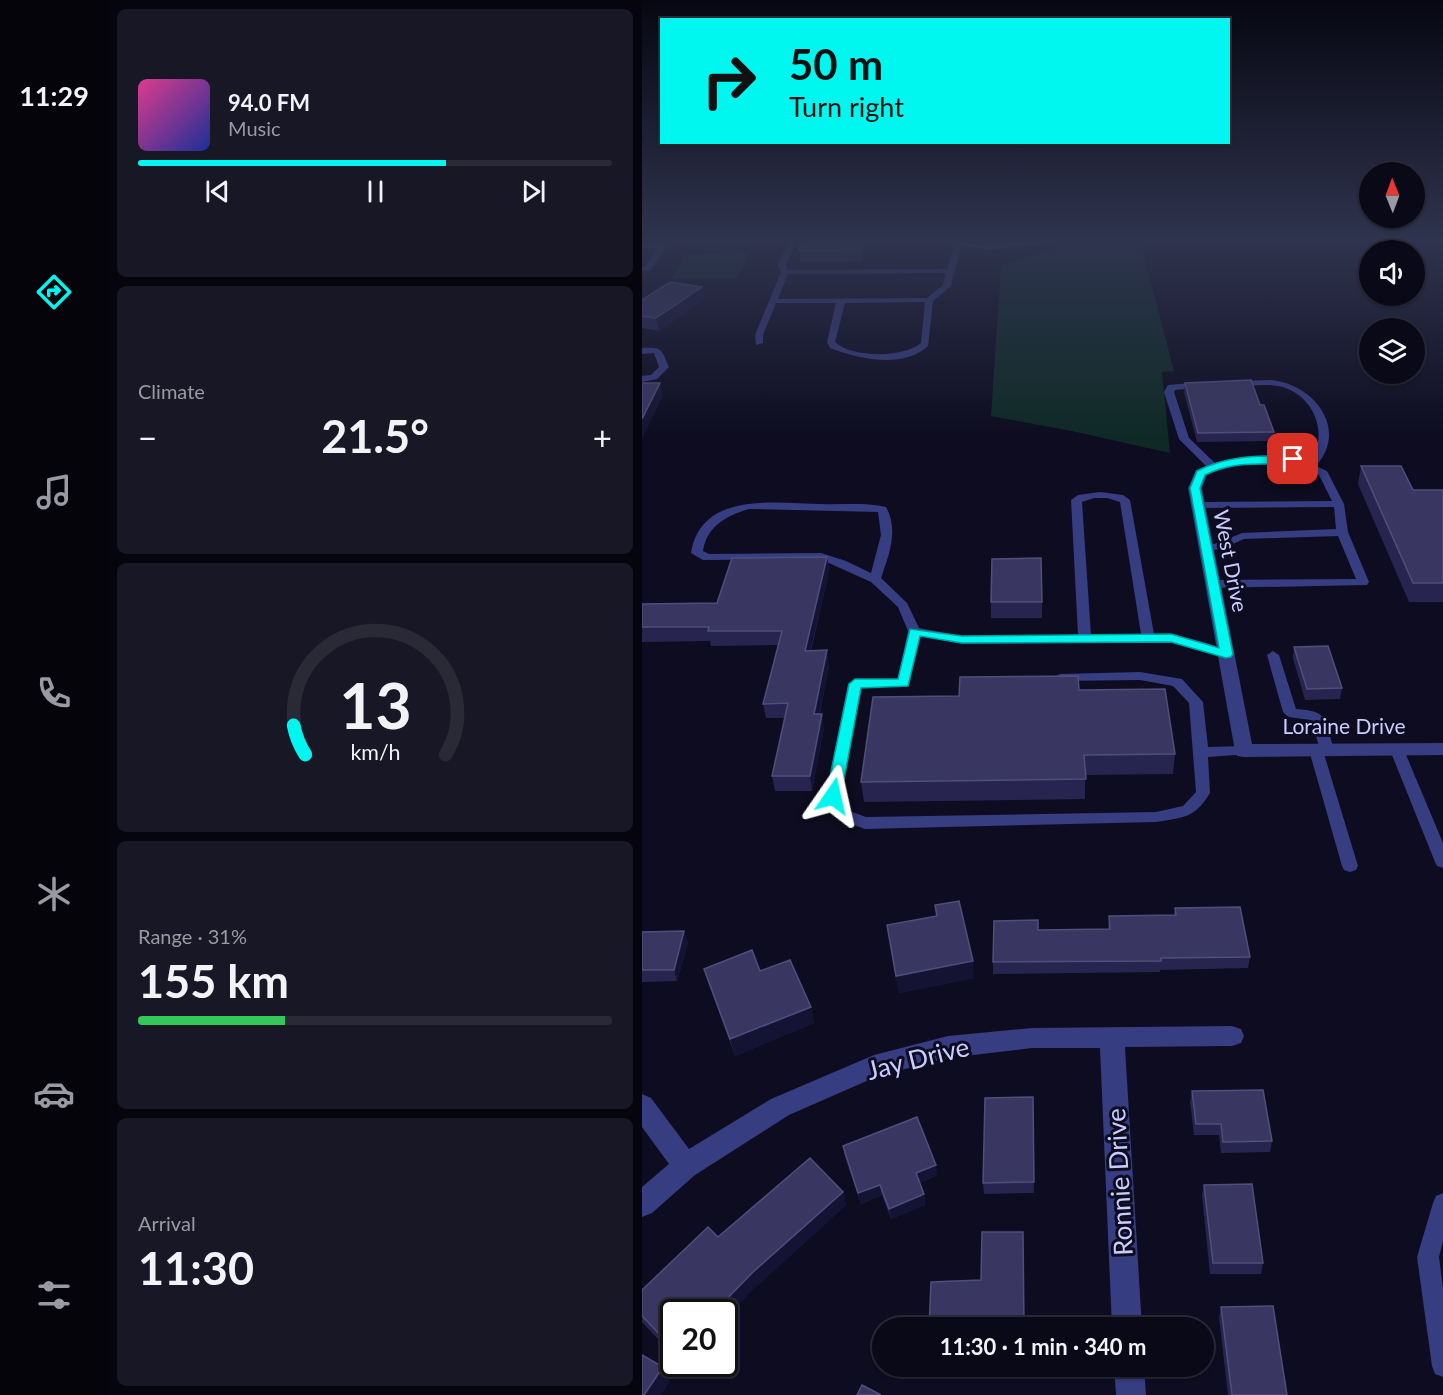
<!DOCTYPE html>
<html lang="en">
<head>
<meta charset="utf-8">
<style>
	body { margin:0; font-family:Lato,sans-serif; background:#181725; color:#f1f3f6; height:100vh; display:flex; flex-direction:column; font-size:22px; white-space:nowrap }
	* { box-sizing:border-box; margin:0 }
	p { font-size:20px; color:#999aa2 }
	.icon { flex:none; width:33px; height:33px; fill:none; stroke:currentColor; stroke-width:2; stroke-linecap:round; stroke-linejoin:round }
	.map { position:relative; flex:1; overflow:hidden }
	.drawer { display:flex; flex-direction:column; gap:9px; padding:9px; background:#06050d; width:534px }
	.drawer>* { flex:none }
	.hud { position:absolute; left:18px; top:18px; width:570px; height:126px; border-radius:0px; box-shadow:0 2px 4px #0004,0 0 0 2px #2a2a37; background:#00f7ef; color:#111; overflow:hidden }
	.needle { width:39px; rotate:359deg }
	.controls { position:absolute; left:717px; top:162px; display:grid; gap:12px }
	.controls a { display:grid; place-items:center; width:66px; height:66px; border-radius:50%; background:#0a0918; box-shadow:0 2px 4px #0004,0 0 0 2px #2a2a37; font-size:30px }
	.speed { position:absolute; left:18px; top:1299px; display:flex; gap:12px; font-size:30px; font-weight:700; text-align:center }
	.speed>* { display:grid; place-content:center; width:78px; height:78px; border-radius:50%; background:#0a0918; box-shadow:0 2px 4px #0004,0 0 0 2px #2a2a37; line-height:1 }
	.speed .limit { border:3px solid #111; border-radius:9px; background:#fff; color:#111 }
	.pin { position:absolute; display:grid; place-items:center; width:51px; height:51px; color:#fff; margin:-26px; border-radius:12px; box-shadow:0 3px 9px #0006 }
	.me { position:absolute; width:66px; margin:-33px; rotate:11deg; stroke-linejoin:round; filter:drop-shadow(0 0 4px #0008) }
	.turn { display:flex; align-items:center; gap:21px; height:126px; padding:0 30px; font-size:27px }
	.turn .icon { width:78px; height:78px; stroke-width:2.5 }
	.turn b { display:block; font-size:42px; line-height:51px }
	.big { font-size:45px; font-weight:700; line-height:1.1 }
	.drawer .tile { flex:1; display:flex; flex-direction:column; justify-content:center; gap:9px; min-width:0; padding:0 21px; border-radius:9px; background:#181725 }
	.drawer .dial { align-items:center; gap:0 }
	.dial svg { height:156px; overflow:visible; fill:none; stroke:#2a2a37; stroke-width:7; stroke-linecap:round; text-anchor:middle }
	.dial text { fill:#f1f3f6; stroke:none }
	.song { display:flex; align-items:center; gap:18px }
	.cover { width:72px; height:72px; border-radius:9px; background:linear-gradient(135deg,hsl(330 70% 55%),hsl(230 70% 35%)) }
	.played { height:6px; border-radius:3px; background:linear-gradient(90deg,#00f7ef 65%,#2a2a37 65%) }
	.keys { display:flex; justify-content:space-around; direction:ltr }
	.heat { display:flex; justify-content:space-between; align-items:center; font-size:33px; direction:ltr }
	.charge { height:9px; border-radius:4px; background:linear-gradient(90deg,#34c759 31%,#2a2a37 0) }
	.trip { position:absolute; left:230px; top:1317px; width:342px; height:60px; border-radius:30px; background:#0a0918; box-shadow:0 2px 4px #0004,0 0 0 2px #2a2a37; font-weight:700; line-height:60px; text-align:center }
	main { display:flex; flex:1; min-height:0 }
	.menu { display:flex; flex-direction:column; width:108px; justify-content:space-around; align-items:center; background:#04040a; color:#999aa2 }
	.menu .icon { width:42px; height:42px }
	.menu .current { color:#00f7ef }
	.menu b { font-size:27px; color:#f1f3f6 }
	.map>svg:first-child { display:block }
	.green { fill:#0f2a26 }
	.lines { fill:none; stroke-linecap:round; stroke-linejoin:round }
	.lane { fill:#363d80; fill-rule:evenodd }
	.street { fill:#363d80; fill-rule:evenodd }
	.wall { fill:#27254f }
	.shaded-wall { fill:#151334 }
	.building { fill:#393762; stroke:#504e7b; stroke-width:1.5 }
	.route { fill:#00f7ef; stroke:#00a19b; stroke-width:1.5 }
	.labels { text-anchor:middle; stroke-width:6; stroke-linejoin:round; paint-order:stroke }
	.street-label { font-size:21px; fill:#cccdff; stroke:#0d0c20 }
	.near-street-label { font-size:26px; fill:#cccdff; stroke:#0d0c20 }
</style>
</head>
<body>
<main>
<nav class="menu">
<b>11:29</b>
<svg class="icon current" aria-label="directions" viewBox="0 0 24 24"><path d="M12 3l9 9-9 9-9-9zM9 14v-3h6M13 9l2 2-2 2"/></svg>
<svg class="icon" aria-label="music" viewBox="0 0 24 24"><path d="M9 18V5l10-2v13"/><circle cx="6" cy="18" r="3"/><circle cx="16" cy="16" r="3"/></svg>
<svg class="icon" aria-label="phone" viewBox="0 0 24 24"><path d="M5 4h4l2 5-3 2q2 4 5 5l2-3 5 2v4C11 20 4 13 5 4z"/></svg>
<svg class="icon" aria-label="climate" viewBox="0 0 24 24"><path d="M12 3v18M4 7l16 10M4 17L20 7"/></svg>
<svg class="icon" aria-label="car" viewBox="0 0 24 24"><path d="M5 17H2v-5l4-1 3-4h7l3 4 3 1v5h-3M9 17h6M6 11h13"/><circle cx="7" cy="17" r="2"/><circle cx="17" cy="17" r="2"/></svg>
<svg class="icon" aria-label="filters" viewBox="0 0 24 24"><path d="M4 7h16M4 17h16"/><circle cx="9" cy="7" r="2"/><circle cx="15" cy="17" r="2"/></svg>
</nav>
<section class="drawer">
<div class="tile">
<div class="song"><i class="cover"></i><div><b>94.0 FM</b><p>Music</p></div></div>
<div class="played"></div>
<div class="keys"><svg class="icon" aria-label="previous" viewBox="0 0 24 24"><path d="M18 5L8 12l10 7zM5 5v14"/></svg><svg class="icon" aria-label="pause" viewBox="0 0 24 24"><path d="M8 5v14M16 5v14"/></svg><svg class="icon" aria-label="next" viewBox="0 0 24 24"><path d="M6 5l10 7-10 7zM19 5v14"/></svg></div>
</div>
<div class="tile"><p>Climate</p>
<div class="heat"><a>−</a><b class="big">21.5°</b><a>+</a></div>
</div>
<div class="tile dial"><svg viewBox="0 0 100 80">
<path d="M14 69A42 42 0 1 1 86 69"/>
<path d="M14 69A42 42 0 0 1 8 54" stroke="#00f7ef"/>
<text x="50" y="56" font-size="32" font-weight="700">13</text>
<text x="50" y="72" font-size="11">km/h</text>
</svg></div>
<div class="tile"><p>Range · 31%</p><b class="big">155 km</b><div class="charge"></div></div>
<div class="tile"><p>Arrival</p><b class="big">11:30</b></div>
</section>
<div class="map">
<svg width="801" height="1395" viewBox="0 0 801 1395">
	<rect width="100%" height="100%" fill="#0d0c20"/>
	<g class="green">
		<polygon points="433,241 498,241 532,371 520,372 528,453 430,431 349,416 359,266"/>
		<polygon points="107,253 95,279 29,279 44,254"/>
	</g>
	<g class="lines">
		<g class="lane">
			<path d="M 147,241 L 154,241 L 144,265 L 146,270 L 305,269 L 312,245 L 292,241 L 316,241 L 348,247 L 344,249 L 319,246 L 309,286 L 291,301 L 286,346 C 261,369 217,359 188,348 L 185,342 L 194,303 L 134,303 L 121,335 L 121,343 L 114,345 L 113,335 L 139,272 L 136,265 ZM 304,273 L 301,285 L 285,298 L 136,299 L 146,274 ZM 283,302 L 279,343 C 262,358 209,358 193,342 L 203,303 Z"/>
			<polygon points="0,244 21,244 25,246 8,271 0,271 0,267 3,267 16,248 0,248"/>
			<path d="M 0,348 C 21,347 19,349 27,367 L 15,379 L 0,382 L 0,376 L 9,375 L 17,367 L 12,353 L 0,354 Z"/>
			<path d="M 629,380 C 672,384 707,429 674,466 L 685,471 L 702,504 L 706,532 L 727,582 L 725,585 L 571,588 L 565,584 L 571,580 L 714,579 L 696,536 L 602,539 L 579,549 L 564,551 L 558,548 L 560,546 L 576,543 L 600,533 L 694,529 L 692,507 L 556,508 L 551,505 L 556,502 L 690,501 L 677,475 L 646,459 L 651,456 L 666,462 C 687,439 675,401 646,389 C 630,382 610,386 594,387 L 589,384 L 594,381 Z"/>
			<polygon points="560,382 563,383 563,387 533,390 532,392 547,438 575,465 576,467 571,470 567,469 537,439 522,392 526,385"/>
			<path d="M 458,492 L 481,495 L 488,500 L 512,634 C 539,634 563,642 589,651 L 590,654 L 589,657 L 584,658 L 551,646 L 529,642 L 320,644 L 277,636 L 267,686 L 219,688 L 198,796 L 205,810 L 224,817 L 514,812 L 541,806 L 554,792 L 547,703 L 531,686 L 498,680 L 413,681 L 411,678 L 418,674 L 498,672 L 540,679 L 561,702 L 566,747 L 602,746 L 607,748 L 609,751 L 607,754 L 566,757 L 568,793 C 552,819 542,817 514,822 L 223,829 L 194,818 L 184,796 L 206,684 L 213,680 L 256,679 L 266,631 L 256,607 L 229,582 L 178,559 L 61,560 L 49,553 C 59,491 133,503 179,504 C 200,505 223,502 244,507 C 257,530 247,555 239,578 L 265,603 L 277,628 L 320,636 L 436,635 L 429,500 L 436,495 ZM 452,498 L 465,498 L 478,502 L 499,634 L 449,635 L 440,502 ZM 107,509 L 236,512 L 239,535 L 229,573 L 204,561 L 179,553 L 67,554 L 61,551 C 65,526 84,516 107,509 Z"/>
			<path d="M 631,651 L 637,655 L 654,709 C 688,711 683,720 692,750 L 690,753 L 682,754 L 716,866 L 714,870 L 708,872 L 702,870 L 700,866 L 667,750 L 669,747 L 677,746 L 669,720 L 646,717 L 641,712 L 625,655 Z"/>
			<polygon points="755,745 762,750 801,843 801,868 795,866 793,862 748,750"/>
			<polygon points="801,1193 801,1241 797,1257 801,1288 801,1377 793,1374 790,1366 775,1257 791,1203 794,1196"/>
		</g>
		<g class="street">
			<polygon points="370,241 407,241 402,244 344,250 339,247 344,244"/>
			<path d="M 627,455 L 651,455 L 658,459 C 650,467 607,463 592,466 C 583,468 574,471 565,475 L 560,488 L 610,744 L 801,743 L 801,755 L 602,757 L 595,756 L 593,751 L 546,488 L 554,470 C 578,460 601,456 627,455 Z"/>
			<polygon points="590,1026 599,1029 602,1036 599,1043 590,1046 483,1047 500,1328 470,1328 458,1048 390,1048 306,1058 236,1076 147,1115 53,1175 10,1213 0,1217 0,1187 27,1164 0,1127 0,1094 9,1098 47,1149 129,1099 232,1055 306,1036 390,1028"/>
			<polygon points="472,1366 502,1366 504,1395 474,1395"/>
		</g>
	</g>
	<g class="wall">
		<polygon points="155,241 225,241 220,261 158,262 158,249 156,249"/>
		<polygon points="62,299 17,331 0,328 0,300"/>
		<polygon points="543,383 618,405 632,432 630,441 555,442 542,392"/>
		<polygon points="719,466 771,490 801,490 801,602 767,602 716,484"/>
		<polygon points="185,557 187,571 169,651 187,665 178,714 182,728 170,791 133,791 130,776 143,718 124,718 121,704 136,645 69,646 68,641 0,642 0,604 75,603"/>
		<rect x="349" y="602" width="51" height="16"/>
		<polygon points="652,647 700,688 698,699 663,700 651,658"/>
		<polygon points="437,690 533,754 531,774 443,775 443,799 222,802 219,782 317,696"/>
		<polygon points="293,905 332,978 257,993 245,925 294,916"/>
		<polygon points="533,908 608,957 606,968 518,970 518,972 351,974 351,962 396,930 466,929 467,916 532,915"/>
		<polygon points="42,931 46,943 35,981 0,982 0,932"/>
		<polygon points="62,969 118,971 169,1007 172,1023 93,1056 67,985"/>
		<polygon points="550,1091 630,1141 628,1152 579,1153 577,1135 552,1135 548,1102"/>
		<polygon points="391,1097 392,1193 342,1194 341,1183"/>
		<polygon points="201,1146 295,1175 278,1183 282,1194 283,1205 249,1219 240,1195 219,1204 203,1157"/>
		<polygon points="562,1185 621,1263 619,1274 568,1274 560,1195"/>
		<polygon points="201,1192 204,1205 116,1285 32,1312 29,1353 0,1322 0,1290 76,1237"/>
		<polygon points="579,1307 645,1395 586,1395 577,1317"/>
		<polygon points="286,1366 383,1366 383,1375 287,1377"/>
	</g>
	<g class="shaded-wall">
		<polygon points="221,241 225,241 220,261 219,250"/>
		<polygon points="60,287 62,299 17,331 14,318"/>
		<polygon points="18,383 21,396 0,439 0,419"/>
		<polygon points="185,557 187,571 165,665 163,651"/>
		<polygon points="185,650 187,665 175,728 172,714"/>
		<polygon points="180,714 182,728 170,791 168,776"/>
		<polygon points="42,931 46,943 35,981 32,970"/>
		<polygon points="331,961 332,978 257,993 254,976"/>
		<polygon points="169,1007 172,1023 93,1056 88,1039"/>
		<polygon points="294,1165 295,1175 275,1184 274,1173"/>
		<polygon points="238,1185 240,1195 219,1204 216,1193"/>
		<polygon points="201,1192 204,1205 116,1285 82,1320 82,1312 72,1312 111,1272"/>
		<polygon points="282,1194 283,1205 249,1219 247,1209"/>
		<polygon points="32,1332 32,1350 29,1353 23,1340"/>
		<polygon points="21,1367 28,1381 19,1395 2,1395"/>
	</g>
	<g class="building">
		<polygon points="161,241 221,241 219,250 157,251"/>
		<polygon points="28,282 60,287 14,318 0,316 0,300"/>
		<polygon points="609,380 618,405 622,405 632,432 556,433 543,383"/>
		<polygon points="0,383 18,383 0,419"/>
		<polygon points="719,466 759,466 771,490 801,490 801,583 771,583"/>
		<polygon points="185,557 163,651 185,650 172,714 180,714 168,776 130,776 146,703 121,704 140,631 66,631 67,627 0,627 0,604 75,603 90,558"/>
		<polygon points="399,558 400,602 349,602 350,559"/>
		<polygon points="686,646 700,688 665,689 652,647"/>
		<polygon points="436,676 437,690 523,689 533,754 442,755 444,779 219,782 231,697 317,696 318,677"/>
		<polygon points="317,901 331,961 254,976 245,925 295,916 293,905"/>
		<polygon points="598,907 608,957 519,958 519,961 351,962 352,921 396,920 396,930 468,929 467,916 534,915 533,908"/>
		<polygon points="42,931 32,970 0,970 0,932"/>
		<polygon points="110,950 118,971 148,960 169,1007 88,1039 62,969"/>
		<polygon points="621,1090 630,1141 581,1142 579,1124 554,1124 550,1091"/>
		<polygon points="391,1097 392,1182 341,1183 343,1098"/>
		<polygon points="275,1117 294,1165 274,1173 282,1194 247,1209 238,1185 216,1193 201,1146"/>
		<polygon points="168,1158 201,1192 111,1272 72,1312 32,1312 32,1332 23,1340 0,1316 0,1290 66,1227 76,1237"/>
		<polygon points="610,1184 621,1263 571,1263 562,1185"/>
		<polygon points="340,1232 381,1232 382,1328 287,1328 289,1282 339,1280"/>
		<polygon points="631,1306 645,1395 590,1395 579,1307"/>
		<polygon points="0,1355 21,1367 2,1395 0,1395"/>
		<polygon points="220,1385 239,1395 215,1395"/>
	</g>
	<linearGradient id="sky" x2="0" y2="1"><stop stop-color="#070712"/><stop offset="0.55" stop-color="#2f344e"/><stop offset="1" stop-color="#2f344e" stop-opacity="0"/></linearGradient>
	<rect width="801" height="437" fill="url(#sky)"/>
	<path class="route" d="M 651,456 L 656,459 L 655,461 C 620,468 598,458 563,475 L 558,488 L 591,654 L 589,657 L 584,658 L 529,642 L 320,643 L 278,636 L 266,686 L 219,688 L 199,796 L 197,800 L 186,800 L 184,796 L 207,684 L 213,679 L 256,679 L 268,629 L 320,636 L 529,634 L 577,648 L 548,488 L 555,471 C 586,455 617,456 651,456 Z"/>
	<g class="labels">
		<g class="street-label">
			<text transform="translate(588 561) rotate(79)" y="7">West Drive</text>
			<text x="702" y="734">Loraine Drive</text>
		</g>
		<g class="near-street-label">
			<text transform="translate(276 1059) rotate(-14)" y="9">Jay Drive</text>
			<text transform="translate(478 1182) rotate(-93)" y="9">Ronnie Drive</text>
		</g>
	</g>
</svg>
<div class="controls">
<a><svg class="needle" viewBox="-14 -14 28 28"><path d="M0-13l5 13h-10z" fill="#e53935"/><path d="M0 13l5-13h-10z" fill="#999aa2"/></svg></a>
<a><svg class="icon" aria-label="sound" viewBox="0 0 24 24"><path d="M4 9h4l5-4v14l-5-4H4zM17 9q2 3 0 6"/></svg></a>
<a><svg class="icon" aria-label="layers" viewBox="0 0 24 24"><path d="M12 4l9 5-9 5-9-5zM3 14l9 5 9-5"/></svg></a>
</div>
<div class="speed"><div class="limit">20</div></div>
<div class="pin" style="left:651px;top:459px;background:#d93025"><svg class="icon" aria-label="arrive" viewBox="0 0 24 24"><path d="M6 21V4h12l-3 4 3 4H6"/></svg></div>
<svg class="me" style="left:191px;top:796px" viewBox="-20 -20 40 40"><path d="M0-17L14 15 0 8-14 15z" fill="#00f7ef" stroke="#fff" stroke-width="4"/></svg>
<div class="trip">11:30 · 1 min · 340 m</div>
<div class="hud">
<div class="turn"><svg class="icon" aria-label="right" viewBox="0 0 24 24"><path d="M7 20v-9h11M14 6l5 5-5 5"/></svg><div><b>50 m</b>Turn right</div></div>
</div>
</div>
</main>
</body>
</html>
